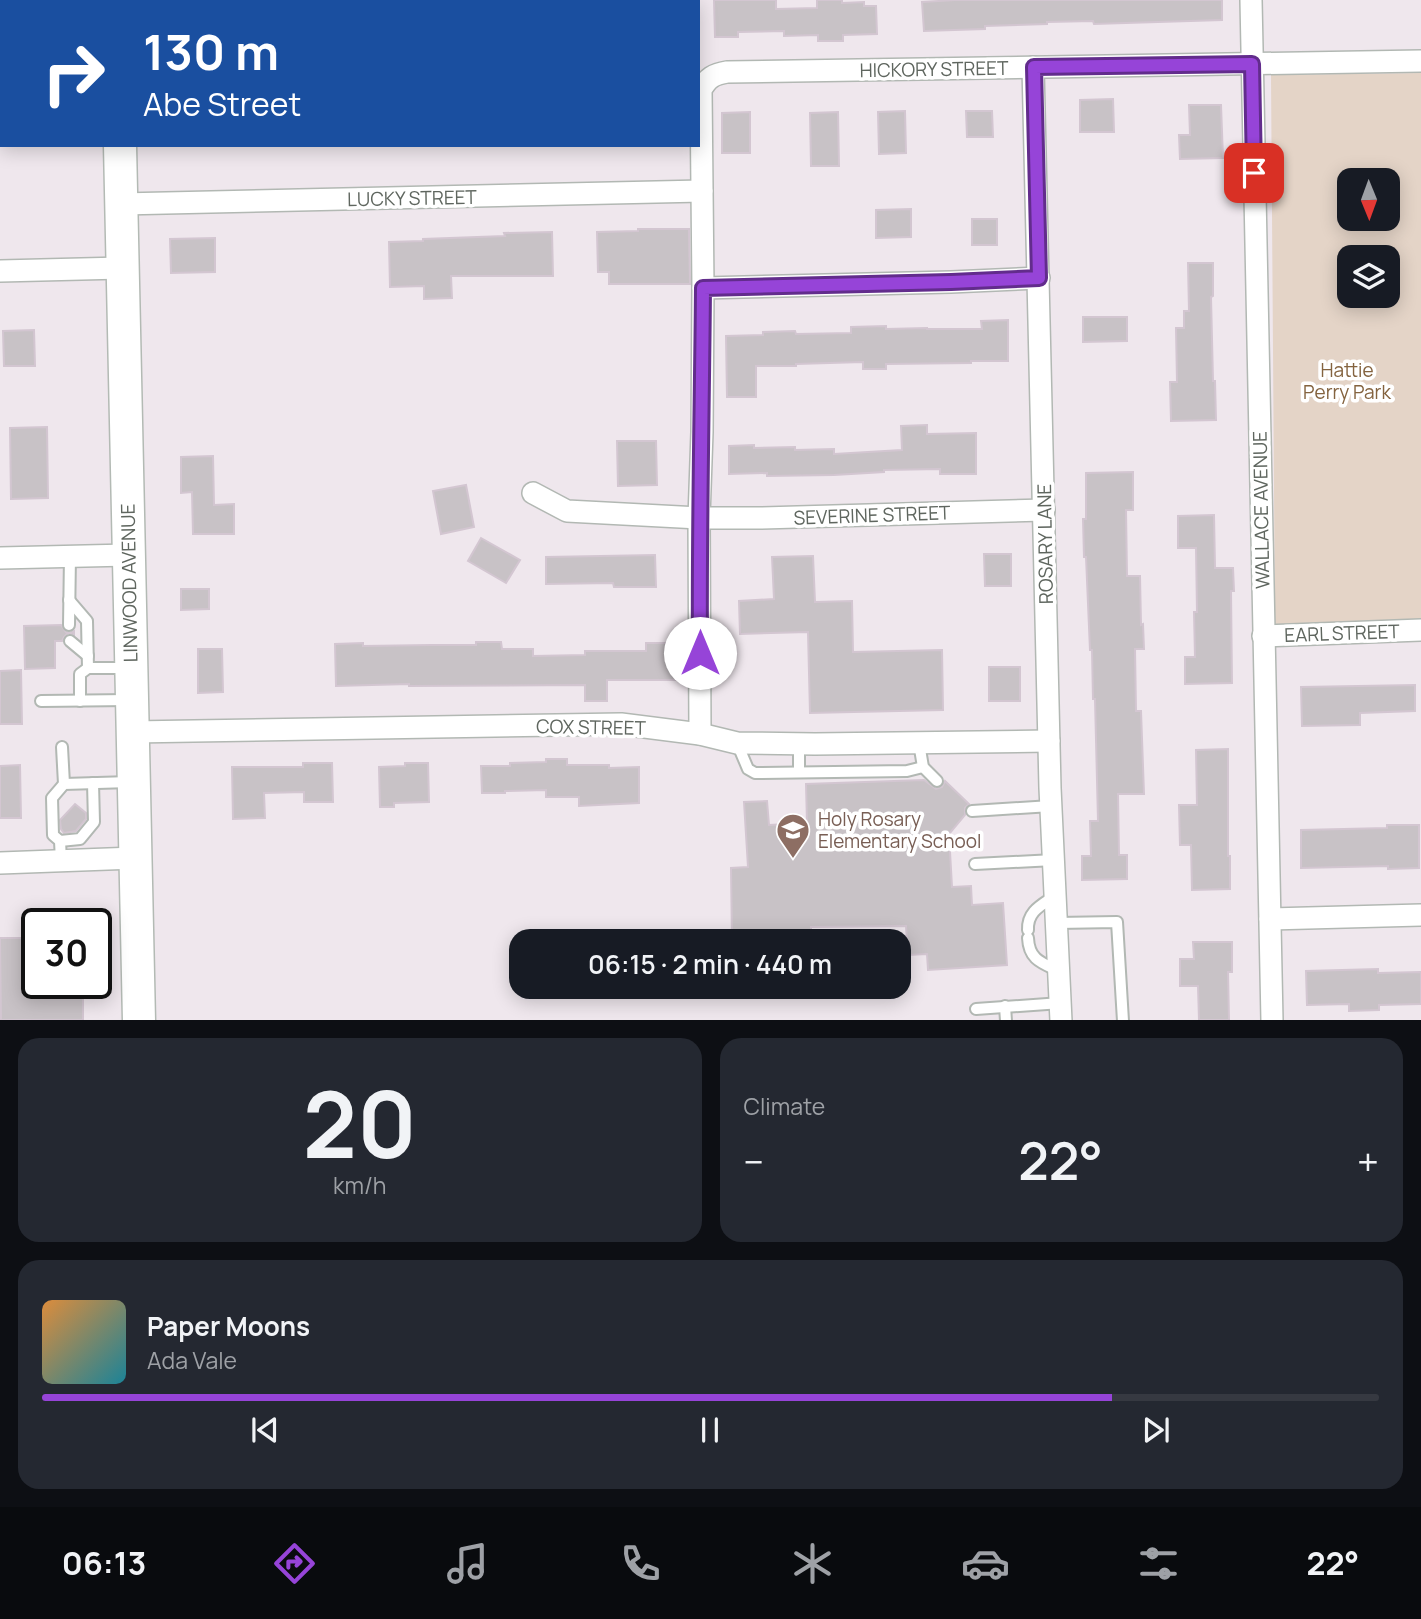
<!DOCTYPE html>
<html lang="en">
<head>
<meta charset="utf-8">
<style>
	body { margin:0; font-family:Manrope,sans-serif; background:#242831; color:#f1f3f6; height:100vh; display:flex; flex-direction:column; font-size:26px; white-space:nowrap }
	* { box-sizing:border-box; margin:0 }
	p { font-size:23px; color:#9ea1a6 }
	.icon { flex:none; width:38px; height:38px; fill:none; stroke:currentColor; stroke-width:2; stroke-linecap:round; stroke-linejoin:round }
	.map { position:relative; height:1020px; overflow:hidden }
	.panel { display:flex; flex-direction:column; gap:18px; padding:18px; background:#0d0f14; flex:1 }
	.panel>* { flex:none }
	.hud { position:absolute; left:0px; top:0px; width:700px; height:147px; box-shadow:0 4px 18px #0003; background:#1a4fa0; color:#fff; overflow:hidden }
	.needle { width:46px; rotate:179deg }
	.fabs { position:absolute; left:1337px; top:168px; display:grid; gap:14px }
	.fabs a { display:grid; place-items:center; width:63px; height:63px; border-radius:14px; background:#171b24; box-shadow:0 4px 18px #0003; font-size:35px }
	.speed { position:absolute; left:21px; top:908px; display:flex; gap:14px; font-size:35px; font-weight:700; text-align:center }
	.speed>* { display:grid; place-content:center; width:91px; height:91px; border-radius:50%; background:#171b24; box-shadow:0 4px 18px #0003; line-height:1 }
	.speed .limit { border:4px solid #111; border-radius:10px; background:#fff; color:#111 }
	.pin { position:absolute; display:grid; place-items:center; width:60px; height:60px; color:#fff; margin:-30px; border-radius:14px; box-shadow:0 4px 10px #0006 }
	.me { position:absolute; width:77px; margin:-38px; rotate:0deg; stroke-linejoin:round; filter:drop-shadow(0 0 5px #0008) }
	.turn { display:flex; align-items:center; gap:24px; height:147px; padding:0 28px; font-size:32px }
	.turn .icon { width:91px; height:91px; stroke-width:2.5 }
	.turn b { display:block; font-size:49px; line-height:60px }
	.big { font-size:52px; font-weight:600; line-height:1.1 }
	.panel .card { flex:1; display:flex; flex-direction:column; justify-content:center; gap:10px; min-width:0; padding:0 24px; border-radius:21px; background:#242831 }
	.panel .dial { align-items:center; gap:0 }
	.dial b { font-size:91px; line-height:1 }
	.song { display:flex; align-items:center; gap:21px }
	.cover { width:84px; height:84px; border-radius:10px; background:linear-gradient(135deg,hsl(30 70% 55%),hsl(190 70% 35%)) }
	.played { height:7px; border-radius:4px; background:linear-gradient(90deg,#9644d8 80%,#363941 80%) }
	.keys { display:flex; justify-content:space-around; direction:ltr }
	.heat { display:flex; justify-content:space-between; align-items:center; font-size:38px; direction:ltr }
	.panel .tiles { flex:1; display:grid; gap:18px; grid-template-columns:1fr 1fr }
	.card:last-child { grid-column:span 2 }
	.trip { position:absolute; left:509px; top:929px; width:402px; height:70px; border-radius:21px; background:#171b24; box-shadow:0 4px 18px #0003; font-weight:600; line-height:70px; text-align:center }
	.dock { display:flex; height:112px; justify-content:space-around; align-items:center; background:#090b0e; color:#9ea1a6 }
	.dock .icon { width:49px; height:49px }
	.dock .on { color:#9644d8 }
	.dock b { font-size:32px; color:#f1f3f6 }
	.map>svg:first-child { display:block }
	.green { fill:#e4d4c7; fill-rule:evenodd }
	.building { fill:#c8c2c6; stroke:#d3c6d1; stroke-width:2 }
	.lines { fill:none; stroke-linecap:round; stroke-linejoin:round }
	.service-casing { stroke:#b2b8b3; stroke-width:14 }
	.minor-casing { stroke:#b2b8b3; stroke-width:24 }
	.secondary-casing { stroke:#b3bab4; stroke-width:35 }
	.service { stroke:#fff; stroke-width:10 }
	.minor { stroke:#fff; stroke-width:21 }
	.secondary { stroke:#fff; stroke-width:32 }
	.route-casing { stroke:#622c8c; stroke-width:18 }
	.route { stroke:#9644d8; stroke-width:12 }
	.labels { text-anchor:middle; stroke-width:7; stroke-linejoin:round; paint-order:stroke }
	.street-label { font-size:19px; fill:#5f665f; stroke:#fff }
	.park-label { font-size:19px; fill:#84633f; stroke:#fff }
	.education-label { font-size:19px; fill:#785e54; stroke:#fff; text-anchor:start }
</style>
</head>
<body>
<div class="map">
<svg width="1421" height="1021" viewBox="0 0 1421 1021">
	<rect width="100%" height="100%" fill="#efe7ed"/>
	<path class="green" d="M 1421,73 L 1421,623 L 1275,627 L 1271,75 ZM 1349,180 L 1388,180 L 1388,219 L 1349,219 ZM 1349,257 L 1388,257 L 1388,296 L 1349,296 Z"/>
	<g class="building">
		<polygon points="714,0 776,0 776,9 817,8 817,0 842,0 842,3 864,2 864,6 876,6 877,34 843,35 843,41 818,41 818,35 784,36 784,31 738,32 738,37 715,37"/>
		<polygon points="955,0 1222,0 1222,20 1094,24 1093,21 1047,22 1047,24 985,26 985,29 924,31 922,2"/>
		<polygon points="1113,99 1114,132 1080,132 1080,100"/>
		<polygon points="1189,105 1221,105 1223,158 1180,159 1179,135 1190,135"/>
		<polygon points="905,111 906,153 879,154 878,112"/>
		<polygon points="966,111 992,111 993,137 967,137"/>
		<polygon points="750,112 750,153 722,153 722,113"/>
		<polygon points="838,112 839,166 811,166 810,113"/>
		<polygon points="911,209 911,237 876,238 876,210"/>
		<rect x="972" y="219" width="25" height="26"/>
		<polygon points="638,229 689,229 690,284 609,284 609,272 598,272 597,232 638,231"/>
		<polygon points="552,232 553,276 451,276 452,298 424,299 424,286 390,287 389,242 423,241 423,239 505,236 504,233"/>
		<polygon points="215,238 215,272 171,273 170,239"/>
		<polygon points="1188,263 1213,263 1213,296 1211,297 1213,381 1215,381 1216,420 1171,421 1170,382 1177,382 1176,328 1184,328 1184,311 1189,311"/>
		<polygon points="1083,317 1127,317 1127,341 1083,342"/>
		<polygon points="1008,320 1008,361 971,361 971,363 886,364 886,369 863,369 863,362 796,364 796,366 756,366 756,397 727,397 726,336 763,335 763,332 795,331 796,334 851,333 851,327 886,326 886,329 927,328 927,329 982,329 981,321"/>
		<polygon points="34,330 35,366 4,366 3,331"/>
		<polygon points="927,425 927,434 976,433 976,474 940,474 940,469 884,470 884,472 834,475 767,476 767,473 729,474 729,446 754,445 754,448 795,447 795,450 834,449 834,454 902,450 901,426"/>
		<polygon points="47,427 48,498 11,499 10,428"/>
		<polygon points="617,441 656,441 657,485 618,486"/>
		<polygon points="213,456 214,505 234,504 234,534 193,534 192,492 181,493 181,457"/>
		<polygon points="1133,472 1133,510 1126,510 1127,576 1140,576 1141,625 1143,624 1144,649 1135,649 1136,711 1141,711 1144,794 1118,794 1119,855 1127,855 1127,879 1082,880 1082,856 1091,856 1090,821 1098,821 1095,699 1093,699 1092,650 1090,650 1086,557 1084,557 1083,519 1086,519 1086,473"/>
		<polygon points="466,485 474,527 441,534 433,491"/>
		<polygon points="1214,515 1215,568 1233,568 1234,591 1231,591 1232,683 1185,684 1185,657 1195,657 1194,612 1197,612 1196,548 1178,548 1178,516"/>
		<polygon points="481,538 520,560 506,583 468,561"/>
		<polygon points="984,554 1011,554 1011,586 985,586"/>
		<polygon points="655,555 656,587 614,587 613,583 546,584 546,557"/>
		<polygon points="813,556 815,602 852,601 853,652 942,650 943,710 810,713 808,632 740,634 739,601 774,599 772,557"/>
		<polygon points="181,589 209,589 209,609 181,610"/>
		<polygon points="61,625 66,632 70,633 74,631 74,635 68,633 64,637 62,641 55,641 55,668 25,669 24,626"/>
		<polygon points="476,642 501,642 502,649 533,649 533,656 585,655 585,651 646,651 646,643 675,643 676,680 607,680 607,701 585,701 585,685 409,686 409,684 336,686 335,644 363,643 363,646 431,645 476,645"/>
		<polygon points="198,649 222,649 223,692 198,693"/>
		<rect x="989" y="667" width="31" height="34"/>
		<polygon points="21,670 22,724 0,724 0,671"/>
		<polygon points="1415,685 1415,711 1360,713 1360,725 1302,726 1301,687"/>
		<polygon points="1228,749 1228,856 1230,856 1230,889 1192,890 1191,845 1180,845 1179,805 1197,805 1196,750"/>
		<polygon points="546,759 567,759 567,765 609,765 609,768 639,767 639,803 579,806 579,797 546,797 546,790 505,791 505,793 482,793 481,766 510,766 510,763 546,762"/>
		<polygon points="303,763 332,763 333,802 304,802 304,792 264,793 265,818 233,819 232,767 303,767"/>
		<polygon points="405,763 428,763 429,802 394,803 394,807 380,807 379,767 405,766"/>
		<polygon points="20,765 21,818 0,818 0,766"/>
		<polygon points="924,780 936,789 942,787 945,781 969,804 965,808 965,815 949,834 952,887 971,886 972,905 1003,903 1007,965 928,970 927,954 908,955 906,926 811,927 811,942 732,942 731,868 748,867 744,802 767,801 769,825 807,823 806,784"/>
		<polygon points="75,804 86,813 86,819 76,831 64,833 61,829 60,820"/>
		<polygon points="1387,825 1419,825 1419,868 1388,869 1388,866 1301,868 1301,830 1387,828"/>
		<polygon points="0,938 37,938 37,984 83,984 83,1020 1,1020"/>
		<polygon points="1193,942 1232,942 1232,972 1228,972 1229,1020 1199,1020 1198,986 1180,986 1180,959 1194,959"/>
		<polygon points="1378,969 1378,973 1421,972 1421,1004 1379,1005 1379,1010 1349,1011 1349,1004 1307,1005 1306,971"/>
	</g>
	<g class="lines">
		<defs>
			<g id="service">
				<polyline points="69,600 87,621 88,668"/>
				<polyline points="69,625 70,556"/>
				<polyline points="70,641 88,656"/>
				<polyline points="41,701 129,700"/>
				<polyline points="80,701 80,674 88,668 127,668"/>
				<polyline points="737,743 748,769 755,773 907,771 923,767"/>
				<polyline points="919,743 923,767 937,781"/>
				<polyline points="799,744 799,772"/>
				<polyline points="62,747 64,784"/>
				<polyline points="972,811 1051,806"/>
				<polyline points="60,841 80,839 94,822 93,783"/>
				<polyline points="61,861 60,841 53,835 52,798 64,784 130,782"/>
				<polyline points="975,864 1054,860"/>
				<polyline points="1057,923 1117,922 1123,1021"/>
				<path d="M 1028,930 C 1027,911 1042,905 1056,895"/>
				<path d="M 1028,938 C 1029,960 1042,963 1059,971"/>
				<polyline points="1005,1006 1006,1021"/>
				<polyline points="976,1009 1061,1003"/>
			</g>
			<g id="minor">
				<polyline points="1251,0 1272,1021"/>
				<polyline points="1033,67 1050,788 1061,1021"/>
				<polyline points="121,204 702,191"/>
				<polyline points="0,271 122,268"/>
				<polyline points="703,288 951,282 1039,278"/>
				<polyline points="533,493 567,511 699,518 760,518 1044,510"/>
				<polyline points="0,558 128,555"/>
				<polyline points="1263,636 1421,630"/>
				<polyline points="132,732 621,724 700,734 737,743 815,744 1049,741"/>
				<path d="M 700,734 L 699,518 L 702,432 L 703,288 L 701,90 C 707,78 714,74 727,72 L 1421,61"/>
				<polyline points="0,863 135,858"/>
				<polyline points="1270,919 1421,915"/>
			</g>
			<g id="secondary">
				<polyline points="117,0 117,2"/>
				<polyline points="120,145 139,1021"/>
			</g>
		</defs>
		<use href="#service" class="service-casing"/>
		<use href="#minor" class="minor-casing"/>
		<use href="#secondary" class="secondary-casing"/>
		<use href="#service" class="service"/>
		<use href="#minor" class="minor"/>
		<use href="#secondary" class="secondary"/>
	</g>
	<g class="lines">
		<defs>
			<path id="route" d="M 700,653 C 699,532 702,410 703,288 L 951,282 L 1039,278 L 1034,67 L 1252,64 L 1254,173"/>
		</defs>
		<use href="#route" class="route-casing"/>
		<use href="#route" class="route"/>
	</g>
	<defs>
		<symbol id="school-pin" viewBox="-11 -11 22 30"><path d="M0 17L-7.5 6A9.5 9.5 0 1 1 7.5 6Z" fill="#8d6e63" stroke="#fff"/><path d="M0-5L7-2L0 1L-7-2ZM-4 1L0 2.5L4 1V4Q0 6-4 4Z" fill="#fff"/></symbol>
	</defs>
	<g fill-rule="evenodd">
		<use href="#school-pin" x="774" y="811" width="38" height="52"/>
	</g>
	<g class="labels">
		<g class="street-label">
			<text transform="translate(934 69) rotate(-1)" y="7">HICKORY STREET</text>
			<text transform="translate(412 198) rotate(-1)" y="7">LUCKY STREET</text>
			<text transform="translate(1261 510) rotate(-91)" y="7">WALLACE AVENUE</text>
			<text transform="translate(872 515) rotate(-2)" y="7">SEVERINE STREET</text>
			<text transform="translate(1045 544) rotate(-91)" y="7">ROSARY LANE</text>
			<text transform="translate(129 583) rotate(-91)" y="7">LINWOOD AVENUE</text>
			<text transform="translate(1342 633) rotate(-2)" y="7">EARL STREET</text>
			<text transform="translate(591 727) rotate(1)" y="7">COX STREET</text>
		</g>
		<g class="park-label">
			<text x="1347" y="377">Hattie<tspan x="1347" dy="22">Perry Park</tspan></text>
		</g>
		<g class="education-label">
			<text x="818" y="826">Holy Rosary<tspan x="818" dy="22">Elementary School</tspan></text>
		</g>
	</g>
</svg>
<div class="fabs">
<a><svg class="needle" viewBox="-14 -14 28 28"><path d="M0-13l5 13h-10z" fill="#e53935"/><path d="M0 13l5-13h-10z" fill="#9ea1a6"/></svg></a>
<a><svg class="icon" aria-label="layers" viewBox="0 0 24 24"><path d="M12 4l9 5-9 5-9-5zM3 14l9 5 9-5"/></svg></a>
</div>
<div class="speed"><div class="limit">30</div></div>
<div class="pin" style="left:1254px;top:173px;background:#d93025"><svg class="icon" aria-label="arrive" viewBox="0 0 24 24"><path d="M6 21V4h12l-3 4 3 4H6"/></svg></div>
<svg class="me" style="left:700px;top:653px" viewBox="-20 -20 40 40"><circle r="19" fill="#fff"/><path d="M0-13L10 11 0 6-10 11z" fill="#9644d8"/></svg>
<div class="trip">06:15 · 2 min · 440 m</div>
<div class="hud">
<div class="turn"><svg class="icon" aria-label="right" viewBox="0 0 24 24"><path d="M7 20v-9h11M14 6l5 5-5 5"/></svg><div><b>130 m</b>Abe Street</div></div>
</div>
</div>
<section class="panel">
<div class="tiles">
<div class="card dial"><b>20</b><p>km/h</p></div>
<div class="card"><p>Climate</p>
<div class="heat"><a>−</a><b class="big">22°</b><a>+</a></div>
</div>
<div class="card">
<div class="song"><i class="cover"></i><div><b>Paper Moons</b><p>Ada Vale</p></div></div>
<div class="played"></div>
<div class="keys"><svg class="icon" aria-label="previous" viewBox="0 0 24 24"><path d="M18 5L8 12l10 7zM5 5v14"/></svg><svg class="icon" aria-label="pause" viewBox="0 0 24 24"><path d="M8 5v14M16 5v14"/></svg><svg class="icon" aria-label="next" viewBox="0 0 24 24"><path d="M6 5l10 7-10 7zM19 5v14"/></svg></div>
</div>
</div>
</section>
<nav class="dock">
<b>06:13</b>
<svg class="icon on" aria-label="directions" viewBox="0 0 24 24"><path d="M12 3l9 9-9 9-9-9zM9 14v-3h6M13 9l2 2-2 2"/></svg>
<svg class="icon" aria-label="music" viewBox="0 0 24 24"><path d="M9 18V5l10-2v13"/><circle cx="6" cy="18" r="3"/><circle cx="16" cy="16" r="3"/></svg>
<svg class="icon" aria-label="phone" viewBox="0 0 24 24"><path d="M5 4h4l2 5-3 2q2 4 5 5l2-3 5 2v4C11 20 4 13 5 4z"/></svg>
<svg class="icon" aria-label="climate" viewBox="0 0 24 24"><path d="M12 3v18M4 7l16 10M4 17L20 7"/></svg>
<svg class="icon" aria-label="car" viewBox="0 0 24 24"><path d="M5 17H2v-5l4-1 3-4h7l3 4 3 1v5h-3M9 17h6M6 11h13"/><circle cx="7" cy="17" r="2"/><circle cx="17" cy="17" r="2"/></svg>
<svg class="icon" aria-label="filters" viewBox="0 0 24 24"><path d="M4 7h16M4 17h16"/><circle cx="9" cy="7" r="2"/><circle cx="15" cy="17" r="2"/></svg>
<b>22°</b>
</nav>
</body>
</html>
